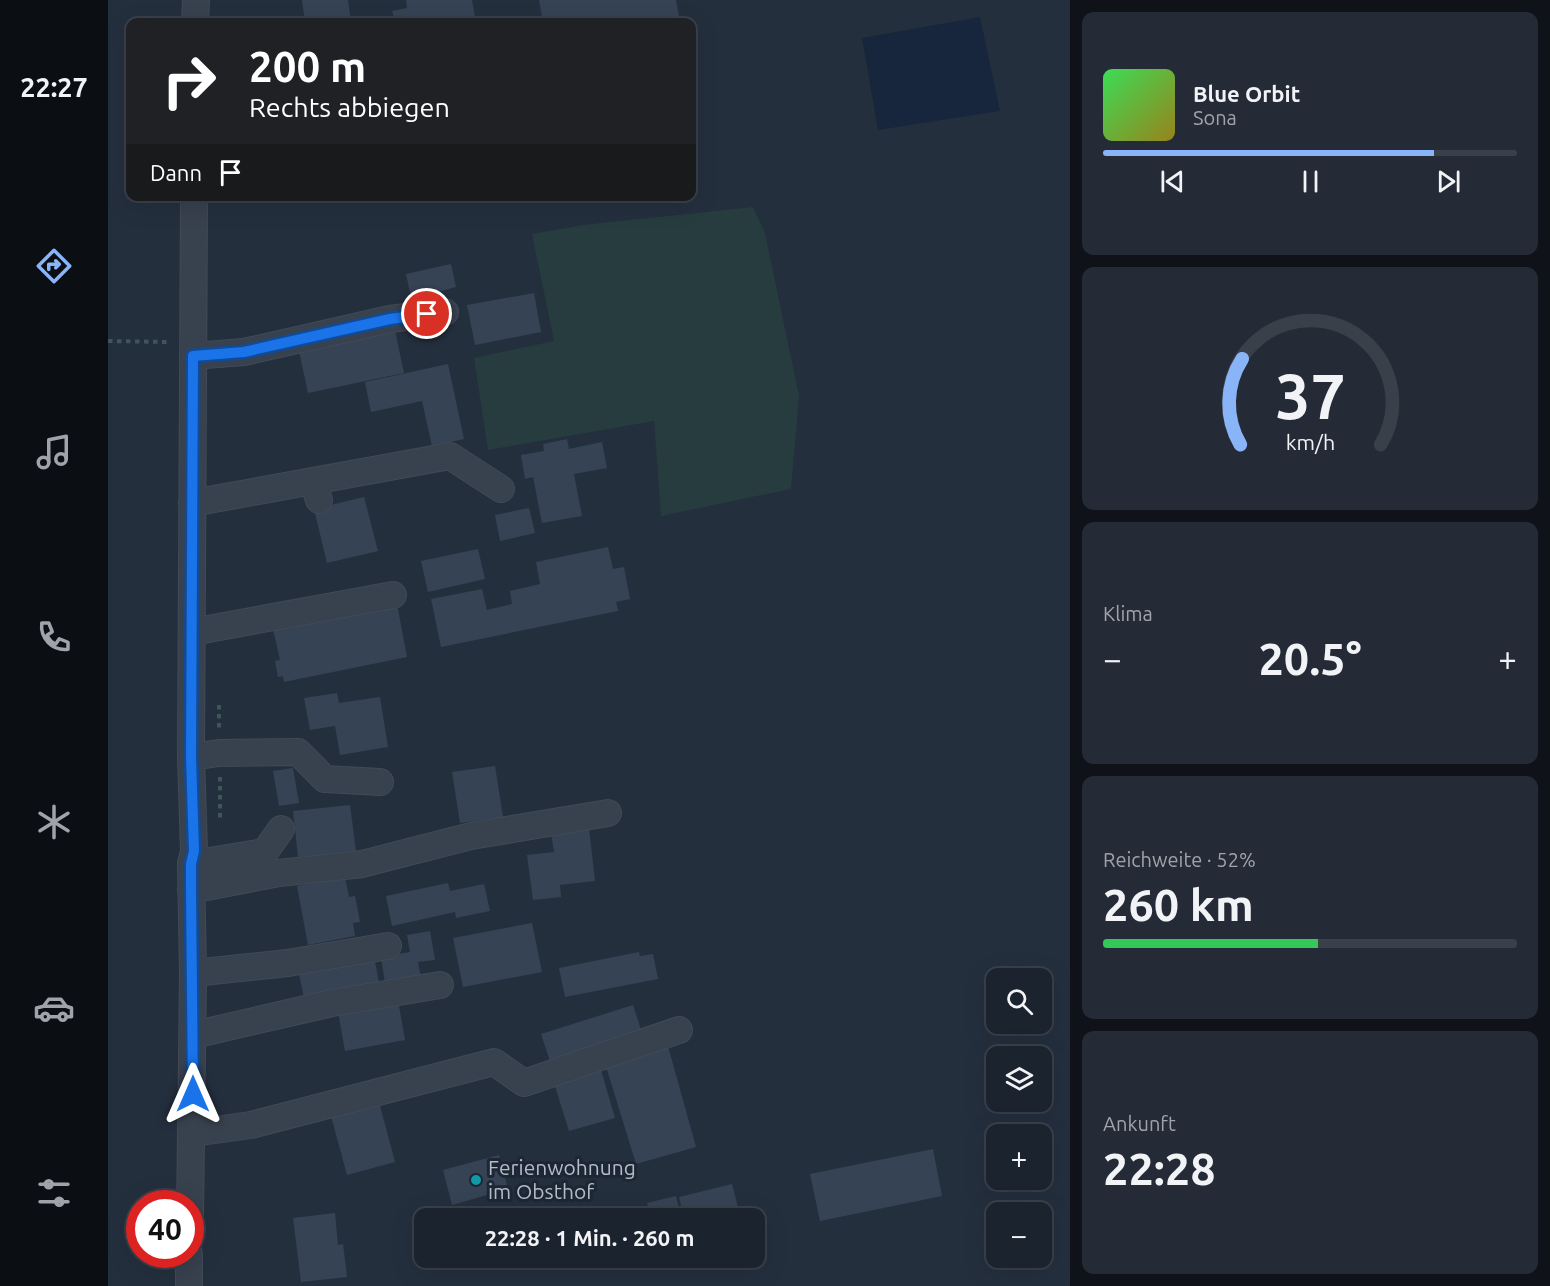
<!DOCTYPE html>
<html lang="de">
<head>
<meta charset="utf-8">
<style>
	body { margin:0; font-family:Ubuntu,sans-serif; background:#242b36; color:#f1f3f6; height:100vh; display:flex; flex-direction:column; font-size:22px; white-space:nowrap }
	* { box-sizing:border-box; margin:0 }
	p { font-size:20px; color:#a0a4aa }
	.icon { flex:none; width:33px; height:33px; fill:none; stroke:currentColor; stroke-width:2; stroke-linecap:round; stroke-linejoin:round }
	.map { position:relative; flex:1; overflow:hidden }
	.side { display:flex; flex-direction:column; gap:12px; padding:12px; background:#0f1319; width:480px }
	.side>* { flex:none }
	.guide { position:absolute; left:18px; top:18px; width:570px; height:183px; border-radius:12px; box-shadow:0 6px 24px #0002,0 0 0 2px #39404a; background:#202124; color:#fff; overflow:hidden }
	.fabs { position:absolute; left:878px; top:968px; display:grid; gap:12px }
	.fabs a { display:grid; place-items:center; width:66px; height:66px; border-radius:12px; background:#1b232e; box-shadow:0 6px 24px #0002,0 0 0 2px #39404a; font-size:30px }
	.speed { position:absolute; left:18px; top:1190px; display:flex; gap:12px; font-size:30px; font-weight:700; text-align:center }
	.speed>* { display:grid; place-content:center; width:78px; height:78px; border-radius:50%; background:#1b232e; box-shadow:0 6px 24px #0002,0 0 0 2px #39404a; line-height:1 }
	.speed .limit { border:9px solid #d22; background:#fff; color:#111 }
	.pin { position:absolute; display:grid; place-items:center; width:51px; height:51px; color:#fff; margin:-26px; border:3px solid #fff; border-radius:50%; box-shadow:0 2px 6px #0007 }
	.me { position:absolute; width:66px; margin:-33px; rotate:0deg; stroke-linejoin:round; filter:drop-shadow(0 0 4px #0008) }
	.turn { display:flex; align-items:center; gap:21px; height:126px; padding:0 24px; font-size:27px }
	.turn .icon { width:78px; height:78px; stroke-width:2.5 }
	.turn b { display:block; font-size:42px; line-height:51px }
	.then { display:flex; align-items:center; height:57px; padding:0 24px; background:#0003; gap:12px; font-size:22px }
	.big { font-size:45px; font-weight:700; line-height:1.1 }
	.side .tile { flex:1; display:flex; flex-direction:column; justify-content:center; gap:9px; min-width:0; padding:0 21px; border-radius:12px; background:#242b36 }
	.side .dial { align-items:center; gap:0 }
	.dial svg { height:156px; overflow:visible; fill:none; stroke:#39404a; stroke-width:7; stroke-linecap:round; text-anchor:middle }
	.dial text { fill:#f1f3f6; stroke:none }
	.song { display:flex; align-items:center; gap:18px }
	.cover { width:72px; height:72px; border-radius:9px; background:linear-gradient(135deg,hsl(130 70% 55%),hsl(50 70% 35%)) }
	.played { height:6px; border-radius:3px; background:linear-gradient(90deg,#8ab4f8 80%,#39404a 80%) }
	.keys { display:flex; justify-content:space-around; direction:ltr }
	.heat { display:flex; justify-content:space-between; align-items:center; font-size:33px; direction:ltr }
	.charge { height:9px; border-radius:4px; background:linear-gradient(90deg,#34c759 52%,#39404a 0) }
	.trip { position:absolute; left:306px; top:1208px; width:351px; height:60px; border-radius:12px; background:#1b232e; box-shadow:0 6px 24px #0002,0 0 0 2px #39404a; font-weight:700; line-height:60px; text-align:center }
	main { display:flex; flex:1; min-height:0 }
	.menu { display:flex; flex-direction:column; width:108px; justify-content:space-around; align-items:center; background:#0b0e12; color:#a0a4aa }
	.menu .icon { width:42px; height:42px }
	.menu .on { color:#8ab4f8 }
	.menu b { font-size:27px; color:#f1f3f6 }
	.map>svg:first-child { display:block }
	.green { fill:#263c3f }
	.water { fill:#17263c }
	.building { fill:#364354 }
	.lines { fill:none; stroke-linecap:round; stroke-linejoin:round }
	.minor-casing { stroke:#414a57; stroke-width:28 }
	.path { stroke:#3f5557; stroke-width:4; stroke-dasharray:4.5 4.5; stroke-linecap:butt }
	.minor { stroke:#38414e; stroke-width:26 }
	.route-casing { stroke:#114b97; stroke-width:15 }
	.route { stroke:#1a73e8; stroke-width:10 }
	.culture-dot { fill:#0f9aa8; stroke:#1d2633; stroke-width:2 }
	.labels { text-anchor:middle; stroke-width:6; stroke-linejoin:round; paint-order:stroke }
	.poi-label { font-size:21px; fill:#b4bcc9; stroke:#1d2633; text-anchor:start }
</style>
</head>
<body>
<main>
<nav class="menu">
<b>22:27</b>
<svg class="icon on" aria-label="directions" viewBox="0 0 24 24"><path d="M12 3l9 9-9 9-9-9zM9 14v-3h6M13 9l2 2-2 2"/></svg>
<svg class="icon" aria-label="music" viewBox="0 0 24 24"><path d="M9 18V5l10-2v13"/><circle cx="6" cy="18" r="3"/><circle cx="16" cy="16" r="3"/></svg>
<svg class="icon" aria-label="phone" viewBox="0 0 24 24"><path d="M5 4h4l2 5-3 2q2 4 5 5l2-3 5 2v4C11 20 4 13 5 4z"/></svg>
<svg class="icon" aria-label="climate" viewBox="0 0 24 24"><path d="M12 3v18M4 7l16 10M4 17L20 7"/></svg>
<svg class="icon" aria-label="car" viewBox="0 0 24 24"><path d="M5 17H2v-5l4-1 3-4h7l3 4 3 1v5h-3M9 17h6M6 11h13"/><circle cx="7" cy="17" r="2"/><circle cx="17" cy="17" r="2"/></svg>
<svg class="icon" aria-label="filters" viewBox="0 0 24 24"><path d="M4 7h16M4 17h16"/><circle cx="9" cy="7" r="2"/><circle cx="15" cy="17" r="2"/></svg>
</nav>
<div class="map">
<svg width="962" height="1286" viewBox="0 0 962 1286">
	<rect width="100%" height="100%" fill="#242f3e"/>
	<polygon class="green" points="645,207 657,233 691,396 683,489 553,516 546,421 380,450 366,358 446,341 424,234 475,225"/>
	<polygon class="water" points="872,17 892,111 770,130 754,38"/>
	<g class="building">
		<polygon points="194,0 240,0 243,22 197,22"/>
		<polygon points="298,0 364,0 368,22 287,22 284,11 299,8"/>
		<polygon points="431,0 568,0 572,22 435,22"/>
		<polygon points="343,264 348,287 329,292 331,296 304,302 298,274"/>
		<polygon points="426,293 433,332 367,345 359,305"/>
		<polygon points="285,321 296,373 200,393 189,342"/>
		<polygon points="340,364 356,439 324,446 314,401 263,412 257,382"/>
		<polygon points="459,439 461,449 494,442 499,468 466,474 474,516 434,523 425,477 417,479 413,455 436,451 435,444"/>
		<polygon points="256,497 270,551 219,563 206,509"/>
		<polygon points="421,508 427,533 392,541 387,515"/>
		<polygon points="500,547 505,569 516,567 522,599 508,602 510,611 333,647 323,599 374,589 379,610 404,604 402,591 432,584 428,562"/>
		<polygon points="370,549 377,579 320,592 313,561"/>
		<polygon points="289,604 299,657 176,682 175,676 170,677 167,661 172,660 165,629"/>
		<polygon points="229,693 231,703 272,697 280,747 232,755 227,726 202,730 196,698"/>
		<polygon points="387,766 395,817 352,823 344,772"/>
		<polygon points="185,768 191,803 171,806 165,771"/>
		<polygon points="242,805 248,851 190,857 185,811"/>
		<polygon points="481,828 487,881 452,885 453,897 425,900 419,855 446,852 443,833"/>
		<polygon points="237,877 241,897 247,896 252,922 245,923 247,936 200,945 189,886"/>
		<polygon points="340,883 342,891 376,884 382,911 348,918 347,912 284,926 278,896"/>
		<polygon points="424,923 434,972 355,987 345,938"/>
		<polygon points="322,931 327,960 310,962 313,978 277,983 273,957 302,952 299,935"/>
		<polygon points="531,952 532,956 545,954 550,979 457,997 451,968"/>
		<polygon points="266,956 272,988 197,1002 190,970"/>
		<polygon points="290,1000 297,1040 237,1051 230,1012"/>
		<polygon points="525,1005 535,1036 444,1067 433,1034"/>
		<polygon points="560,1046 588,1147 528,1164 497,1063"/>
		<polygon points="493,1070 507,1118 461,1131 446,1083"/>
		<polygon points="271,1102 287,1162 239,1175 223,1116"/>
		<polygon points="825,1149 834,1196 712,1221 702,1174"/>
		<polygon points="391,1155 400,1189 344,1205 335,1170"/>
		<polygon points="624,1184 631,1211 602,1218 576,1218 571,1197"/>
		<polygon points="568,1196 573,1217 543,1218 539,1203"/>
		<polygon points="520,1210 521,1218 490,1218 490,1217"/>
		<polygon points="227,1213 230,1245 235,1244 239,1277 193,1282 185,1218"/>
		<polygon points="451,1257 502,1257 502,1258 454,1269"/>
	</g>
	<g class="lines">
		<defs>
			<g id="minor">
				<polyline points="87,22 88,0"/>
				<polyline points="85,356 136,352 282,319 337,312"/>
				<polyline points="205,481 342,456 393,489"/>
				<polyline points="84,503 205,481 211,500"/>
				<polyline points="84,632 285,595"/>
				<polyline points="83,757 111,753 190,752 217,779 272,782"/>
				<polyline points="83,864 157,852 173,829"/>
				<polyline points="83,890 171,873 254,864 363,836 500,813"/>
				<polyline points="85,973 180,963 280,946"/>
				<polyline points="85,1035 224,1003 332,985"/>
				<polyline points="85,1133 143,1125 386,1062 416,1083 571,1030"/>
				<polyline points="82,1218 85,973 83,864 86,851 83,757 86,196"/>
				<polyline points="81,1286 81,1254"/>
			</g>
		</defs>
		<use href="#minor" class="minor-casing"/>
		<g class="path">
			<polyline points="0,341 60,342"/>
			<polyline points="111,705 111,731"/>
			<polyline points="112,777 112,818"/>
		</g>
		<use href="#minor" class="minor"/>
	</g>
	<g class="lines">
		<defs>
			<polyline id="route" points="85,1094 83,890 83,864 86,851 83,757 85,356 136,352 282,319 319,314"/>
		</defs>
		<use href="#route" class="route-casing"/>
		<use href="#route" class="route"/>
	</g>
	<circle class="culture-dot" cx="368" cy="1180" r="6"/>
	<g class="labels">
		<g class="poi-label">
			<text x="380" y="1175">Ferienwohnung<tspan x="380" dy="24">im Obsthof</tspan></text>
		</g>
	</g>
</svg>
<div class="fabs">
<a><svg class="icon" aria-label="search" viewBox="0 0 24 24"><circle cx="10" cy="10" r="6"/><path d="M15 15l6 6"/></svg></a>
<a><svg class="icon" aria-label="layers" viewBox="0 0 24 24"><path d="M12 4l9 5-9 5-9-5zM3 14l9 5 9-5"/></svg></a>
<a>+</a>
<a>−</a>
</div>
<div class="speed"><div class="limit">40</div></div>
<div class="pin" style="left:319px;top:314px;background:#d93025"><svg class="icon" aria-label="arrive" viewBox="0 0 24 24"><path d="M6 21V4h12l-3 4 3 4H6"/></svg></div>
<svg class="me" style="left:85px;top:1094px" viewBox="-20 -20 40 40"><path d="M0-17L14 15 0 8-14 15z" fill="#1a73e8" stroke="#fff" stroke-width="4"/></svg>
<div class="trip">22:28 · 1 Min. · 260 m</div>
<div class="guide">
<div class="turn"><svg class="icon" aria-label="right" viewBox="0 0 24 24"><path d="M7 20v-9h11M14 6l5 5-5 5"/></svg><div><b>200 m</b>Rechts abbiegen</div></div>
<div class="then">Dann<svg class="icon" aria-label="arrive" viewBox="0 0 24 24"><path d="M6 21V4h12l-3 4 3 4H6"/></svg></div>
</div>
</div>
<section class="side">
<div class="tile">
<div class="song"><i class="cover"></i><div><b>Blue Orbit</b><p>Sona</p></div></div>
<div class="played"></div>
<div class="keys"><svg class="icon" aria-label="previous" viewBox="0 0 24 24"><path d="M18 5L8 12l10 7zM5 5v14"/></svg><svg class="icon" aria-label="pause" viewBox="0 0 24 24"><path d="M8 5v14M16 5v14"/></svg><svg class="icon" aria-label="next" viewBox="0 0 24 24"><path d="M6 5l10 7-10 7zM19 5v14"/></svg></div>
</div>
<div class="tile dial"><svg viewBox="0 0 100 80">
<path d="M14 69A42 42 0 1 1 86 69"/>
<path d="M14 69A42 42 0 0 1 15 25" stroke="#8ab4f8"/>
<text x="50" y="56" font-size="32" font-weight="700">37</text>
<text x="50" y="72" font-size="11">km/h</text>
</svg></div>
<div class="tile"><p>Klima</p>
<div class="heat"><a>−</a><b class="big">20.5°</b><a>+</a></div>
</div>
<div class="tile"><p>Reichweite · 52%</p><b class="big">260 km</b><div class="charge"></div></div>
<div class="tile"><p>Ankunft</p><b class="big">22:28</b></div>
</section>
</main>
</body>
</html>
